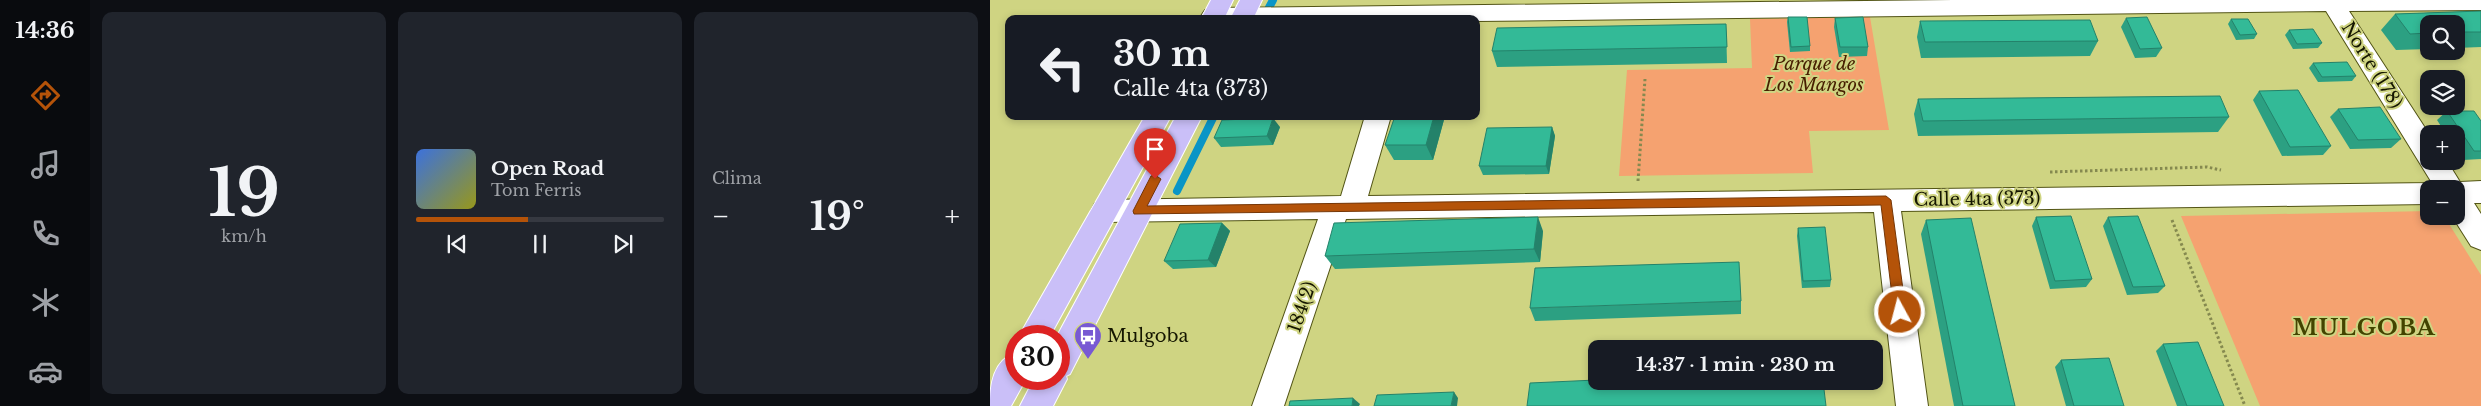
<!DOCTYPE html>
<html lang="es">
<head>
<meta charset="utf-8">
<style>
	body { margin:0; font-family:"Libre Baskerville",serif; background:#20242c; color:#f1f3f6; height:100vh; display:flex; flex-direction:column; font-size:19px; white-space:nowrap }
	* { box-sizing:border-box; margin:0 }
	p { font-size:16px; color:#9ea1a6 }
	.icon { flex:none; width:28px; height:28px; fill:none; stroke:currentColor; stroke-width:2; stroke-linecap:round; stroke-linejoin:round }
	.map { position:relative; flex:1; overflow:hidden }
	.panel { display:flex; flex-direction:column; gap:12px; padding:12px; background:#0d0f14; width:900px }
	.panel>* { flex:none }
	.top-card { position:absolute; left:15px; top:15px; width:475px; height:105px; border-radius:10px; box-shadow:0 2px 8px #0003; background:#171b24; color:#f1f3f6; overflow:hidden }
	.buttons { position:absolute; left:1430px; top:15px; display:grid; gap:10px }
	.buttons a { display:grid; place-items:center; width:45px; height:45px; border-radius:10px; background:#171b24; box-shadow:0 2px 8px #0003; font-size:25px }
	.speed { position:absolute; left:15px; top:325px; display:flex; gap:10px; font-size:25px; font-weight:700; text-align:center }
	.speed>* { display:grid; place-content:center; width:65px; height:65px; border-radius:50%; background:#171b24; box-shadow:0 2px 8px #0003; line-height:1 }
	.speed .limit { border:8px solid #d22; background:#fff; color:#111 }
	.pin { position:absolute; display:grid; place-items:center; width:42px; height:42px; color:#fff; margin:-51px -21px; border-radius:50% 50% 50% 0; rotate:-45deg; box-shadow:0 0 5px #0007 }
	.pin .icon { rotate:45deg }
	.me { position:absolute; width:55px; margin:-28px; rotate:353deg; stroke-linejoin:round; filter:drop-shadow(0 0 4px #0008) }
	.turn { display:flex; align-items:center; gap:18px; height:105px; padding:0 25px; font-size:22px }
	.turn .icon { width:65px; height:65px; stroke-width:2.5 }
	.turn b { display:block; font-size:35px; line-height:42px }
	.big { font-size:38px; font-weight:800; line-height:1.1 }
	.panel .widget { flex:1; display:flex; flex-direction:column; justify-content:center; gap:8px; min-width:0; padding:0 18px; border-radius:10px; background:#20242c }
	.panel .dial { align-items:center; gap:0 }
	.dial b { font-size:65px; line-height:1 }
	.song { display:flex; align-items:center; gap:15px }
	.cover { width:60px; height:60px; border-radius:8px; background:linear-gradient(135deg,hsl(220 70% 55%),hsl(60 70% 35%)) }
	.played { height:5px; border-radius:2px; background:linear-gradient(90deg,#b45309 45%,#363941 45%) }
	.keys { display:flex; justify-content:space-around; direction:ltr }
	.heat { display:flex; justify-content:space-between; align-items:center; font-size:28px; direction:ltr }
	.panel .tiles { flex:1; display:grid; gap:12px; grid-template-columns:repeat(3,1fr) }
	.trip { position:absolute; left:598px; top:340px; width:295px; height:50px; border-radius:10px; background:#171b24; box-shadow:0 2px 8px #0003; font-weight:800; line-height:50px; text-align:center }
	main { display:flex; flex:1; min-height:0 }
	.menu { display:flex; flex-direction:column; width:90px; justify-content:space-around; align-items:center; background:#090b0e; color:#9ea1a6 }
	.menu .icon { width:35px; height:35px }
	.menu .current { color:#b45309 }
	.menu b { font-size:22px; color:#f1f3f6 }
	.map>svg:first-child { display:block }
	.green { fill:#f5a270 }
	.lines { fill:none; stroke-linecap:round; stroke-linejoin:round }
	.stream { stroke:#0995c6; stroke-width:8 }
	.minor-casing { stroke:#525415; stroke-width:2 }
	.major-casing { stroke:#fff; stroke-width:2 }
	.path { stroke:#85894f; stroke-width:3; stroke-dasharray:2.5 2.5; stroke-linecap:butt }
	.minor { fill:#fff; fill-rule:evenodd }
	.major { fill:#cabff8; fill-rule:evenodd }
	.wall { fill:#2ca082 }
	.shaded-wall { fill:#24826a }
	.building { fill:#33ba97; stroke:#24826a }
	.route { fill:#b45309; stroke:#753606 }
	.labels { text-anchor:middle; stroke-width:4; stroke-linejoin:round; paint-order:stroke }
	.park-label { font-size:18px; font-style:italic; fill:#471e00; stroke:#cfd482 }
	.street-label { font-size:18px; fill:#151600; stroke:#cfd482 }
	.poi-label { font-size:18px; fill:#151600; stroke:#cfd482; text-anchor:start }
	.district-label { font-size:22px; font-weight:bold; letter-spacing:1px; fill:#434400; stroke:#cfd482 }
</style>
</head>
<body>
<main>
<nav class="menu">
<b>14:36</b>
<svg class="icon current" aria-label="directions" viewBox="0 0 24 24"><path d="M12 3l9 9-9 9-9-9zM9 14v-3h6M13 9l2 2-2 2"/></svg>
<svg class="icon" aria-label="music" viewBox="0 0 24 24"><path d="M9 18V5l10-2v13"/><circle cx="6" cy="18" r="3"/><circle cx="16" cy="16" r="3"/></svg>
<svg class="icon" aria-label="phone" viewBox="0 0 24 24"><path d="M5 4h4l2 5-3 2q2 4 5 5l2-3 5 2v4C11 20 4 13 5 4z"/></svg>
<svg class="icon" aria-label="climate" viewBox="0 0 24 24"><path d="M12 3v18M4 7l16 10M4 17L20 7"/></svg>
<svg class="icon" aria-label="car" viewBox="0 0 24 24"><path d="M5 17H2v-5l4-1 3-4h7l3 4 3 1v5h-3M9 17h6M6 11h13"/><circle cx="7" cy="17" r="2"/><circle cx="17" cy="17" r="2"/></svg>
</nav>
<section class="panel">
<div class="tiles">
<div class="widget dial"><b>19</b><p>km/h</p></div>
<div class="widget">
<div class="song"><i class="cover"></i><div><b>Open Road</b><p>Tom Ferris</p></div></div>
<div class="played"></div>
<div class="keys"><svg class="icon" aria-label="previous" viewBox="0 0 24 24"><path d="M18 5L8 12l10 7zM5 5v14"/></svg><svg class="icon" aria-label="pause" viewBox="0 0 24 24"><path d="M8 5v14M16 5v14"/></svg><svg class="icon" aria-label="next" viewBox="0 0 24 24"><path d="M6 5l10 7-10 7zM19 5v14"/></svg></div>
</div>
<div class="widget"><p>Clima</p>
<div class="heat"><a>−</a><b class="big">19°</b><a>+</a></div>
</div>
</div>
</section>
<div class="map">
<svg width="1491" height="406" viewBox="0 0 1491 406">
	<rect width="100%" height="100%" fill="#cfd482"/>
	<g class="green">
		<polygon points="880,17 899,130 819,131 823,173 629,176 637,70 762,68 760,19"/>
		<polygon points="1439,211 1439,216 1454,216 1491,275 1491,406 1270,406 1191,216"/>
	</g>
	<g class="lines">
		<g class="stream">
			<polyline points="275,15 283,0"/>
			<polyline points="187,191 224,116"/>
		</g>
		<defs>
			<polygon id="minor" points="963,0 1491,0 1491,10 1359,11 1439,134 1439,161 1457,161 1470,182 1491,181 1491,203 1484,203 1491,214 1491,250 1481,246 1462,216 1466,216 1466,189 1439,189 1439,204 911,211 938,406 906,406 884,212 356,219 294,406 262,406 328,219 115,222 105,219 101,211 105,203 115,200 351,196 375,116 401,116 378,196 1442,183 1336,11 486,21 486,19 213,19 211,16 215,10 223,8"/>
			<g id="major">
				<polygon points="221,0 243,0 234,19 211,19"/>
				<polygon points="250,0 272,0 263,19 240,19"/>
				<polygon points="155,116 181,116 60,336 29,336"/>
				<polygon points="186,116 212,116 80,374 76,376 77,379 63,406 30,406 44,379 69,379 67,336"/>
				<path d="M 26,352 L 26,379 L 36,379 L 21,406 L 0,406 C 0,384 3,361 26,352 Z"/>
			</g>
		</defs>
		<use href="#minor" class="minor-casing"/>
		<use href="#major" class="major-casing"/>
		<g class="path">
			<polyline points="1060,172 1217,167 1231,170"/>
			<polyline points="648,181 655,79"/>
			<polyline points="1182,220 1255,406"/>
		</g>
		<use href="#minor" class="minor"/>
		<use href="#major" class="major"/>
	</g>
	<g class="wall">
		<polygon points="1491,11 1491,47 1466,48 1466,24 1439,24 1439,49 1406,50 1391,30 1405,14"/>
		<polygon points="798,17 820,46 820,51 800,52 797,22"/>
		<polygon points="845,18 878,47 877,56 849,57 844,27"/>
		<polygon points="1136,18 1172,48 1166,57 1145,58 1131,27"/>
		<polygon points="1241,19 1267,34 1264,39 1246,40 1238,24"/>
		<polygon points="930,21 1108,41 1100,56 931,58 927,37"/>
		<polygon points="736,24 737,63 507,67 502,51"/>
		<polygon points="1299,30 1332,43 1328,48 1303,49 1295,35"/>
		<polygon points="1323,63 1366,76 1362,81 1328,82 1319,68"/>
		<polygon points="1269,91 1341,146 1333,155 1292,156 1263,100"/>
		<polygon points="928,99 1239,117 1228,132 928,136 924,114"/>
		<polygon points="1348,109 1411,139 1401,148 1360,149 1340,117"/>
		<polygon points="1457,111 1491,121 1491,159 1473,160 1466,149 1466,134 1456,134 1447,120"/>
		<polygon points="455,116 443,160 404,160 395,145"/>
		<polygon points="290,127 283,145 231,147 224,138"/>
		<polygon points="562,127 565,136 559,174 493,175 489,166"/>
		<polygon points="1046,217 1102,279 1096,287 1060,289 1042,226"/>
		<polygon points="1118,217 1175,286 1168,293 1137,295 1113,226"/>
		<polygon points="936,220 1025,406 964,406 931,234"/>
		<polygon points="232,223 240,231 226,267 183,269 174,261"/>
		<polygon points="808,228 841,280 840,287 812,288 807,236"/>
		<polygon points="553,231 550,262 345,269 335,256"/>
		<polygon points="751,301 751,314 545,321 540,308"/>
		<polygon points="1173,344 1234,406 1187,406 1166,351"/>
		<polygon points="1071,360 1134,406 1076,406 1065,367"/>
	</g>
	<g class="shaded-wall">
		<polygon points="444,116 455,116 443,160 436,145"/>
		<polygon points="283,118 290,127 283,145 277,136"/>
		<polygon points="562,127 565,136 559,174 556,166"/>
		<polygon points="548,217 553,231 550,262 544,249"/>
		<polygon points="232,223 240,231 226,267 218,260"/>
		<polygon points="464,392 468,398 467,406 461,406"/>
		<polygon points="363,398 370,404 369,406 362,406"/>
	</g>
	<g class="building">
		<polygon points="1491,11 1491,32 1466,32 1466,24 1439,24 1439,33 1420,34 1405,14"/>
		<polygon points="798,17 817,17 820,46 801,47"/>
		<polygon points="873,17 878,47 850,47 845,18"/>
		<polygon points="1157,17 1172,48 1150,49 1136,18"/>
		<polygon points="438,18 473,18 437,19"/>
		<polygon points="1241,19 1258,19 1267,34 1250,35"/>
		<polygon points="1100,20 1108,41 935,42 930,21"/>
		<polygon points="736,24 737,47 502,51 507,28"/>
		<polygon points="1323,29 1332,43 1307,44 1299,30"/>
		<polygon points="1357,62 1366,76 1332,77 1323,63"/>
		<polygon points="1308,90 1341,146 1300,147 1269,91"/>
		<polygon points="1230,96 1239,117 933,121 928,99"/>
		<polygon points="1390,107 1411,139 1368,140 1348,109"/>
		<polygon points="1457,111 1484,111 1491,121 1491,151 1484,151"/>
		<polygon points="405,116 444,116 436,145 395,145"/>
		<polygon points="283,118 277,136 224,138 232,120"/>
		<polygon points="562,127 556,166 489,166 497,128"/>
		<polygon points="1081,216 1102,279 1065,281 1046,217"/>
		<polygon points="1148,216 1175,286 1143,287 1118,217"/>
		<polygon points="548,217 544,249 335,256 344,223"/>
		<polygon points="981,218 1025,406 973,406 936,220"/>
		<polygon points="232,223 218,260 174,261 190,224"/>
		<polygon points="835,227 841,280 813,281 808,228"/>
		<polygon points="749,262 751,301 540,308 545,268"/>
		<polygon points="1208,342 1234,406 1197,406 1173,344"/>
		<polygon points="1119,358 1134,406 1084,406 1071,360"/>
		<polygon points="606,380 606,381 833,381 836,406 537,406 540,383"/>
		<polygon points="464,392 461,406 384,406 387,395"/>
		<polygon points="363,398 362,406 299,406 300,401"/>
	</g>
	<polygon class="route" points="165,175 171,179 157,206 896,196 901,200 916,312 910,317 904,312 891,205 144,214 143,211 161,176"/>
	<defs>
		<symbol id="bus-pin" viewBox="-11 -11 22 30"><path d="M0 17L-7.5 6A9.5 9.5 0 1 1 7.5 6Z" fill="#7859d3" stroke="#cfd482"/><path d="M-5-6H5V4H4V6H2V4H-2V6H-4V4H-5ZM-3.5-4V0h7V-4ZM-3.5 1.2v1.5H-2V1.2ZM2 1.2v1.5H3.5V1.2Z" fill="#fff"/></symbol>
	</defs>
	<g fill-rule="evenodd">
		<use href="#bus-pin" x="82" y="320" width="32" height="43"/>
	</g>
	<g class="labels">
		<g class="park-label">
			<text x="824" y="70">Parque de<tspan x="824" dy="21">Los Mangos</tspan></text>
		</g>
		<g class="street-label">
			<text transform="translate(1382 65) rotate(58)" y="6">Norte (178)</text>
			<text transform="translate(987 199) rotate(-1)" y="6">Calle 4ta (373)</text>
			<text transform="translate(312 307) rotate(-71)" y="6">184(2)</text>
		</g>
		<g class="poi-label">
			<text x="117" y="342">Mulgoba</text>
		</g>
		<g class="district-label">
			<text x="1374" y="335">MULGOBA</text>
		</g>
	</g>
</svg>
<div class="buttons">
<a><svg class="icon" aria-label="search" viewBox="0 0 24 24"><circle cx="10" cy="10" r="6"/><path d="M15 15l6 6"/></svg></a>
<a><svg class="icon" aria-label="layers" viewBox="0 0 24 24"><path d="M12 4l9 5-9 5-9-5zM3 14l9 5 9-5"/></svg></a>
<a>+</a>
<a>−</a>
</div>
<div class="speed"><div class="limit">30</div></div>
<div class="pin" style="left:165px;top:179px;background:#d93025"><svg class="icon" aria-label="arrive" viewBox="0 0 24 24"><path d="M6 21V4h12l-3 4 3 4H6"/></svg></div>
<svg class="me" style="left:910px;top:312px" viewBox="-20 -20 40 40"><circle r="17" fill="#b45309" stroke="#fff" stroke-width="3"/><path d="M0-11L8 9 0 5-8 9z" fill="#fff"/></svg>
<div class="trip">14:37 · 1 min · 230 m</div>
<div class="top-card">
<div class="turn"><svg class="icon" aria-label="left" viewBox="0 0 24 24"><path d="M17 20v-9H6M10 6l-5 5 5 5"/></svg><div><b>30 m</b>Calle 4ta (373)</div></div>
</div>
</div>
</main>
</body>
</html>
